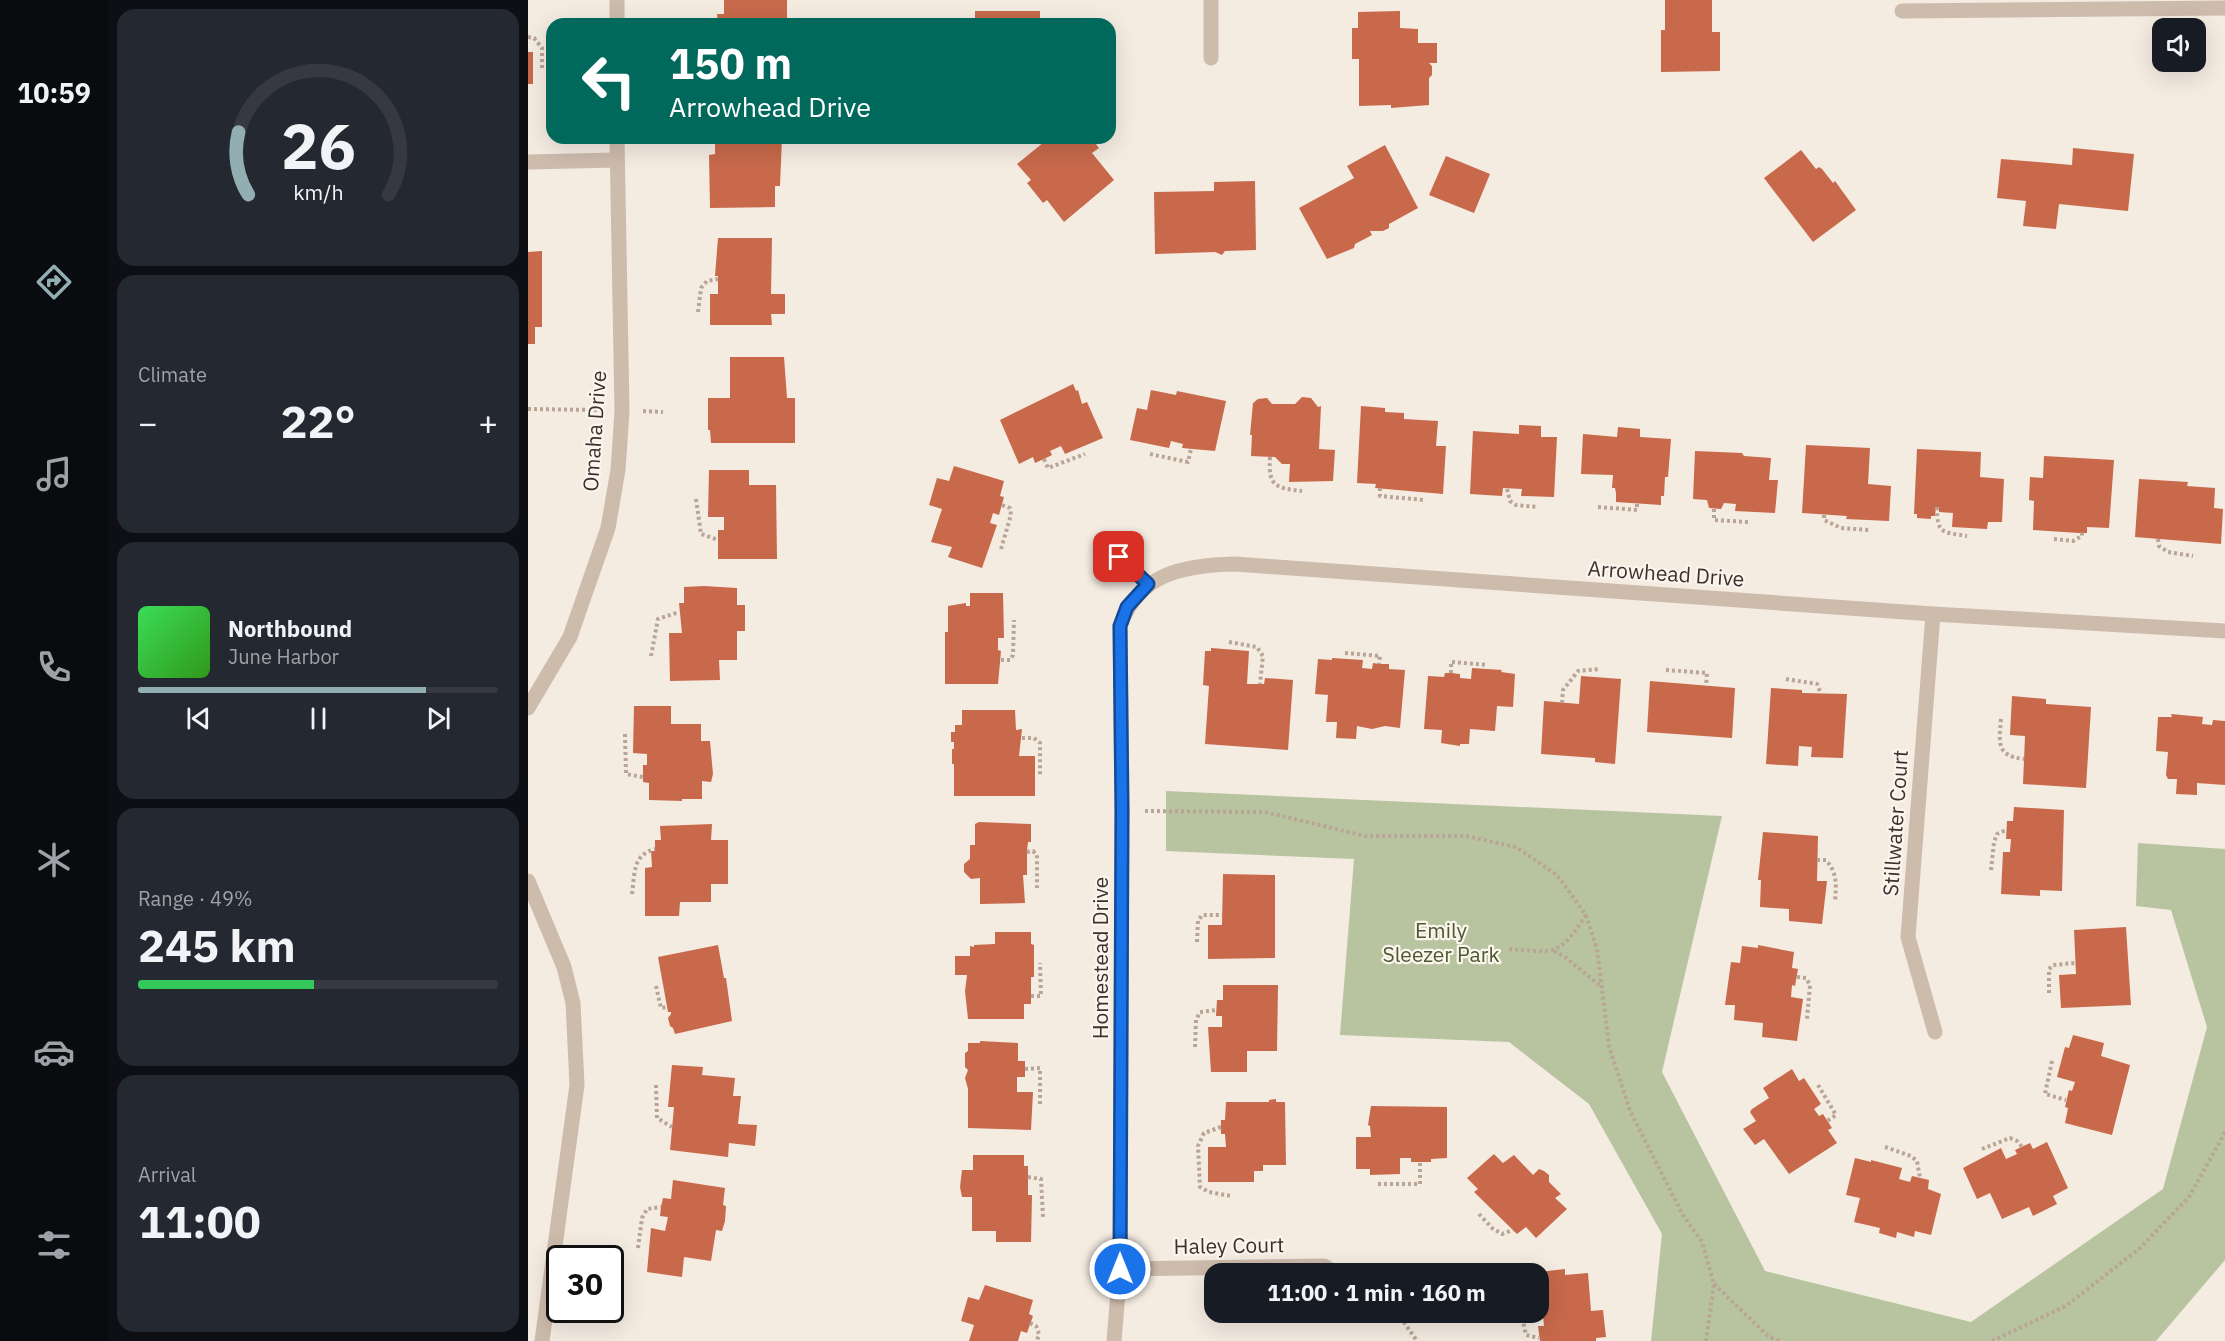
<!DOCTYPE html>
<html lang="en">
<head>
<meta charset="utf-8">
<style>
	body { margin:0; font-family:"IBM Plex Sans",sans-serif; background:#242831; color:#f1f3f6; height:100vh; display:flex; flex-direction:column; font-size:22px; white-space:nowrap }
	* { box-sizing:border-box; margin:0 }
	p { font-size:20px; color:#9ea1a6 }
	.icon { flex:none; width:33px; height:33px; fill:none; stroke:currentColor; stroke-width:2; stroke-linecap:round; stroke-linejoin:round }
	.map { position:relative; flex:1; overflow:hidden }
	.sheet { display:flex; flex-direction:column; gap:9px; padding:9px; background:#0d0f14; width:420px }
	.sheet>* { flex:none }
	.top-card { position:absolute; left:18px; top:18px; width:570px; height:126px; border-radius:18px; box-shadow:0 6px 24px #0002; background:#00695c; color:#fff; overflow:hidden }
	.buttons { position:absolute; left:1624px; top:18px; display:grid; gap:12px }
	.buttons a { display:grid; place-items:center; width:54px; height:54px; border-radius:12px; background:#171b24; box-shadow:0 6px 24px #0002; font-size:30px }
	.speed { position:absolute; left:18px; top:1245px; display:flex; gap:12px; font-size:30px; font-weight:700; text-align:center }
	.speed>* { display:grid; place-content:center; width:78px; height:78px; border-radius:50%; background:#171b24; box-shadow:0 6px 24px #0002; line-height:1 }
	.speed .limit { border:3px solid #111; border-radius:9px; background:#fff; color:#111 }
	.pin { position:absolute; display:grid; place-items:center; width:51px; height:51px; color:#fff; margin:-26px; border-radius:12px; box-shadow:0 3px 9px #0006 }
	.me { position:absolute; width:66px; margin:-33px; rotate:0deg; stroke-linejoin:round; filter:drop-shadow(0 0 4px #0008) }
	.turn { display:flex; align-items:center; gap:21px; height:126px; padding:0 24px; font-size:27px }
	.turn .icon { width:78px; height:78px; stroke-width:2.5 }
	.turn b { display:block; font-size:42px; line-height:51px }
	.big { font-size:45px; font-weight:700; line-height:1.1 }
	.sheet .card { flex:1; display:flex; flex-direction:column; justify-content:center; gap:9px; min-width:0; padding:0 21px; border-radius:18px; background:#242831 }
	.sheet .dial { align-items:center; gap:0 }
	.dial svg { height:156px; overflow:visible; fill:none; stroke:#363941; stroke-width:7; stroke-linecap:round; text-anchor:middle }
	.dial text { fill:#f1f3f6; stroke:none }
	.song { display:flex; align-items:center; gap:18px }
	.cover { width:72px; height:72px; border-radius:9px; background:linear-gradient(135deg,hsl(130 70% 55%),hsl(110 70% 35%)) }
	.played { height:6px; border-radius:3px; background:linear-gradient(90deg,#92aeb2 80%,#363941 80%) }
	.keys { display:flex; justify-content:space-around; direction:ltr }
	.heat { display:flex; justify-content:space-between; align-items:center; font-size:33px; direction:ltr }
	.charge { height:9px; border-radius:4px; background:linear-gradient(90deg,#34c759 49%,#363941 0) }
	.trip { position:absolute; left:676px; top:1263px; width:345px; height:60px; border-radius:18px; background:#171b24; box-shadow:0 6px 24px #0002; font-weight:700; line-height:60px; text-align:center }
	main { display:flex; flex:1; min-height:0 }
	.tabs { display:flex; flex-direction:column; width:108px; justify-content:space-around; align-items:center; background:#090b0e; color:#9ea1a6 }
	.tabs .icon { width:42px; height:42px }
	.tabs .active { color:#92aeb2 }
	.tabs b { font-size:27px; color:#f1f3f6 }
	.map>svg:first-child { display:block }
	.green { fill:#b8c4a0 }
	.building { fill:#c8694b }
	.lines { fill:none; stroke-linecap:round; stroke-linejoin:round }
	.path { stroke:#b9a596; stroke-width:4; stroke-dasharray:3 3; stroke-linecap:butt }
	.street { stroke:#cdbbac; stroke-width:15 }
	.route-casing { stroke:#114b97; stroke-width:15 }
	.route { stroke:#1a73e8; stroke-width:10 }
	.labels { text-anchor:middle; stroke-width:4.5; stroke-linejoin:round; paint-order:stroke }
	.street-label { font-size:21px; fill:#3b302b; stroke:#fbf5ee }
	.park-label { font-size:21px; fill:#4a5a2e; stroke:#fbf5ee }
</style>
</head>
<body>
<main>
<nav class="tabs">
<b>10:59</b>
<svg class="icon active" aria-label="directions" viewBox="0 0 24 24"><path d="M12 3l9 9-9 9-9-9zM9 14v-3h6M13 9l2 2-2 2"/></svg>
<svg class="icon" aria-label="music" viewBox="0 0 24 24"><path d="M9 18V5l10-2v13"/><circle cx="6" cy="18" r="3"/><circle cx="16" cy="16" r="3"/></svg>
<svg class="icon" aria-label="phone" viewBox="0 0 24 24"><path d="M5 4h4l2 5-3 2q2 4 5 5l2-3 5 2v4C11 20 4 13 5 4z"/></svg>
<svg class="icon" aria-label="climate" viewBox="0 0 24 24"><path d="M12 3v18M4 7l16 10M4 17L20 7"/></svg>
<svg class="icon" aria-label="car" viewBox="0 0 24 24"><path d="M5 17H2v-5l4-1 3-4h7l3 4 3 1v5h-3M9 17h6M6 11h13"/><circle cx="7" cy="17" r="2"/><circle cx="17" cy="17" r="2"/></svg>
<svg class="icon" aria-label="filters" viewBox="0 0 24 24"><path d="M4 7h16M4 17h16"/><circle cx="9" cy="7" r="2"/><circle cx="15" cy="17" r="2"/></svg>
</nav>
<section class="sheet">
<div class="card dial"><svg viewBox="0 0 100 80">
<path d="M14 69A42 42 0 1 1 86 69"/>
<path d="M14 69A42 42 0 0 1 9 37" stroke="#92aeb2"/>
<text x="50" y="56" font-size="32" font-weight="700">26</text>
<text x="50" y="72" font-size="11">km/h</text>
</svg></div>
<div class="card"><p>Climate</p>
<div class="heat"><a>−</a><b class="big">22°</b><a>+</a></div>
</div>
<div class="card">
<div class="song"><i class="cover"></i><div><b>Northbound</b><p>June Harbor</p></div></div>
<div class="played"></div>
<div class="keys"><svg class="icon" aria-label="previous" viewBox="0 0 24 24"><path d="M18 5L8 12l10 7zM5 5v14"/></svg><svg class="icon" aria-label="pause" viewBox="0 0 24 24"><path d="M8 5v14M16 5v14"/></svg><svg class="icon" aria-label="next" viewBox="0 0 24 24"><path d="M6 5l10 7-10 7zM19 5v14"/></svg></div>
</div>
<div class="card"><p>Range · 49%</p><b class="big">245 km</b><div class="charge"></div></div>
<div class="card"><p>Arrival</p><b class="big">11:00</b></div>
</section>
<div class="map">
<svg width="1697" height="1341" viewBox="0 0 1697 1341">
	<rect width="100%" height="100%" fill="#f4ebe1"/>
	<polygon class="green" points="638,791 1194,816 1134,1072 1237,1271 1443,1322 1635,1189 1679,1027 1643,910 1608,906 1610,843 1697,849 1697,1260 1628,1341 1123,1341 1134,1234 1061,1104 981,1042 812,1035 826,859 638,851"/>
	<g class="building">
		<polygon points="196,0 259,0 259,24 190,24 189,14 196,14"/>
		<polygon points="1137,0 1184,0 1184,32 1192,32 1192,71 1133,72 1133,30 1137,30"/>
		<rect x="447" y="11" width="65" height="13"/>
		<polygon points="872,11 872,28 890,29 890,43 909,43 909,63 901,63 904,66 904,75 901,78 901,105 863,108 863,105 831,106 831,59 824,59 824,28 830,28 830,12"/>
		<rect x="0" y="52" width="5" height="32"/>
		<polygon points="187,138 254,138 252,186 247,186 247,207 182,208 181,155 187,154"/>
		<polygon points="521,138 563,138 571,148 564,153 586,180 536,222 519,200 515,203 499,183 503,180 489,164"/>
		<polygon points="857,145 890,208 861,224 861,228 855,231 842,231 844,235 827,244 826,248 799,259 771,208 826,178 819,166"/>
		<polygon points="1545,148 1606,154 1600,211 1531,204 1528,229 1495,226 1498,201 1469,198 1473,159 1544,165"/>
		<polygon points="1273,150 1288,169 1291,167 1294,169 1305,183 1307,181 1328,210 1285,242 1236,178"/>
		<polygon points="918,156 962,174 946,213 901,195"/>
		<polygon points="727,181 728,250 697,251 694,255 687,252 627,254 626,192 686,191 686,182"/>
		<polygon points="190,238 244,238 243,294 257,294 257,314 243,314 244,325 182,325 182,294 190,294 190,276 187,276"/>
		<polygon points="14,251 14,327 7,327 7,344 0,344 0,252"/>
		<polygon points="202,357 256,357 259,398 267,398 267,443 183,443 182,430 180,430 180,398 202,398"/>
		<polygon points="545,384 548,391 550,390 554,404 559,402 575,438 537,454 533,446 522,451 524,455 516,459 507,463 505,457 491,464 472,420"/>
		<polygon points="623,390 648,395 649,391 698,401 687,451 654,448 655,444 643,441 641,448 602,440 609,408 619,410"/>
		<polygon points="774,397 783,398 790,407 793,406 791,449 807,450 805,481 761,482 762,464 754,464 747,457 723,456 724,435 722,435 725,403 730,399 739,398 744,404 767,404"/>
		<polygon points="833,406 857,408 857,412 876,413 876,419 910,421 908,446 918,446 915,494 847,488 848,484 829,483"/>
		<polygon points="991,425 1013,426 1013,437 1029,437 1026,497 993,496 994,489 975,488 974,496 942,494 945,431 991,434"/>
		<polygon points="1090,427 1112,429 1112,437 1143,439 1140,477 1137,477 1136,496 1133,496 1133,505 1088,502 1088,493 1087,488 1084,488 1085,475 1053,474 1055,434 1089,437"/>
		<polygon points="1278,445 1342,448 1340,484 1363,486 1361,521 1318,519 1319,516 1274,513"/>
		<polygon points="1389,449 1453,452 1452,477 1476,479 1474,522 1460,522 1459,529 1424,527 1425,513 1411,512 1411,507 1408,507 1407,516 1403,516 1403,519 1389,518 1389,514 1386,514"/>
		<polygon points="1167,451 1214,453 1216,456 1243,458 1241,480 1250,480 1247,513 1207,511 1208,504 1196,503 1193,509 1181,508 1179,500 1165,499"/>
		<polygon points="1516,456 1586,460 1581,528 1559,527 1559,533 1551,533 1505,530 1506,501 1501,500 1502,477 1515,478"/>
		<polygon points="426,466 476,481 472,496 476,497 471,515 465,513 462,523 469,525 454,568 420,557 424,547 403,542 414,509 401,505 409,478 421,481"/>
		<polygon points="181,470 221,470 221,485 248,485 249,559 190,559 190,530 196,530 196,517 180,517"/>
		<polygon points="1611,479 1660,482 1659,486 1687,488 1686,508 1695,509 1693,544 1607,537"/>
		<polygon points="176,586 209,588 209,605 217,605 217,631 209,631 209,660 191,660 192,680 142,681 141,633 154,633 151,603 156,603 156,587"/>
		<polygon points="442,593 475,593 476,638 470,638 470,650 473,651 470,684 417,684 417,632 420,632 420,606 438,603 438,606 442,606"/>
		<polygon points="683,648 721,651 719,684 736,684 737,678 765,680 760,750 677,744 681,686 675,685 677,651 683,651"/>
		<polygon points="804,658 835,660 834,668 844,669 845,663 851,664 861,664 861,669 877,670 872,728 857,726 844,729 829,726 828,739 808,738 809,722 798,722 800,695 787,694 790,659 804,660"/>
		<polygon points="944,668 974,670 973,672 987,674 985,707 969,706 967,731 942,729 941,744 932,744 932,746 913,743 914,730 896,729 900,676 916,677 917,673 923,673 932,674 932,678 943,679"/>
		<polygon points="1053,676 1093,679 1087,764 1067,762 1067,758 1013,754 1016,701 1051,704"/>
		<polygon points="1122,681 1207,688 1204,738 1119,732"/>
		<polygon points="1243,688 1274,690 1274,693 1319,694 1315,758 1283,757 1284,747 1271,746 1270,766 1238,764"/>
		<polygon points="1484,696 1518,699 1518,704 1563,707 1558,788 1495,784 1497,736 1482,735"/>
		<polygon points="106,706 143,706 143,724 173,724 173,741 182,741 185,774 183,782 174,781 174,799 154,799 154,801 121,800 121,783 115,782 115,765 119,765 119,754 105,753"/>
		<polygon points="434,710 487,710 488,730 494,729 491,756 507,756 507,796 426,796 426,764 424,764 424,749 426,749 426,742 423,742 423,732 427,732 427,725 434,725"/>
		<polygon points="1643,714 1675,717 1674,724 1684,725 1685,720 1697,721 1697,785 1669,783 1669,795 1648,794 1649,779 1640,779 1638,775 1640,752 1628,751 1630,717 1644,717"/>
		<polygon points="1486,807 1536,810 1534,891 1512,890 1512,896 1473,894 1475,852 1482,852 1483,839 1478,839 1479,821 1485,821"/>
		<polygon points="451,822 503,824 503,842 500,842 499,851 499,875 495,875 497,903 452,904 452,878 443,879 436,872 436,864 442,859 442,845 447,845 447,824"/>
		<polygon points="184,824 183,840 200,840 200,884 183,884 183,902 152,902 151,916 117,916 117,868 124,867 123,851 127,851 127,840 133,840 132,826"/>
		<polygon points="1235,832 1290,836 1289,881 1299,881 1294,924 1261,921 1261,909 1232,907 1233,880 1230,880"/>
		<polygon points="695,874 747,875 747,958 680,959 680,925 694,925"/>
		<polygon points="1598,927 1603,1005 1533,1008 1531,975 1548,974 1546,930"/>
		<polygon points="467,932 503,932 503,944 506,945 506,977 503,977 503,1004 496,1004 496,1019 440,1019 437,991 439,975 427,975 427,956 442,956 442,946 446,947 446,945 467,944"/>
		<polygon points="190,945 196,978 198,978 204,1021 147,1034 145,1028 142,1026 140,1018 143,1014 143,1012 140,1012 130,957"/>
		<polygon points="1230,945 1266,952 1264,968 1270,969 1267,986 1264,985 1263,997 1275,999 1269,1041 1234,1037 1235,1023 1206,1020 1207,1005 1197,1005 1203,962 1212,963 1214,946 1230,948"/>
		<polygon points="695,985 750,985 749,1051 719,1051 719,1072 683,1072 680,1027 694,1027 694,1016 688,1016 689,1000 695,1000"/>
		<polygon points="1545,1035 1576,1043 1573,1056 1602,1065 1584,1135 1537,1123 1540,1108 1537,1107 1541,1090 1544,1091 1547,1082 1529,1077 1537,1047 1541,1048"/>
		<polygon points="452,1041 490,1043 490,1061 497,1061 497,1077 489,1077 489,1092 505,1092 503,1130 440,1128 440,1089 437,1078 440,1070 437,1067 437,1053 440,1051 440,1043 452,1043"/>
		<polygon points="144,1065 175,1067 174,1075 207,1078 205,1096 213,1096 210,1124 229,1125 227,1146 201,1143 200,1157 142,1150 146,1107 140,1107"/>
		<polygon points="1264,1069 1271,1081 1276,1078 1293,1104 1286,1109 1291,1116 1295,1114 1304,1128 1300,1130 1309,1143 1261,1174 1236,1139 1227,1145 1215,1129 1228,1121 1222,1112 1224,1109 1241,1098 1235,1088"/>
		<polygon points="748,1099 748,1102 757,1102 758,1165 735,1165 735,1171 726,1171 726,1182 680,1182 680,1147 698,1147 697,1134 693,1134 693,1120 697,1120 698,1102 741,1102 741,1100"/>
		<polygon points="843,1106 919,1107 919,1158 903,1159 903,1162 883,1162 883,1158 872,1158 872,1174 842,1175 842,1169 828,1169 828,1137 843,1137 842,1126 840,1125"/>
		<polygon points="1519,1142 1540,1188 1525,1196 1529,1204 1505,1216 1501,1207 1474,1219 1462,1193 1449,1199 1435,1168 1473,1148 1478,1159 1489,1154 1487,1150 1502,1143 1505,1149"/>
		<polygon points="966,1154 975,1163 986,1155 1005,1175 1011,1169 1016,1171 1021,1175 1021,1182 1033,1194 1027,1198 1039,1209 1008,1238 998,1227 989,1234 946,1192 950,1189 939,1178"/>
		<polygon points="445,1155 496,1155 496,1166 500,1166 500,1195 504,1195 503,1242 468,1242 468,1231 444,1231 444,1197 434,1197 432,1187 434,1170 445,1170"/>
		<polygon points="1327,1158 1343,1162 1343,1160 1374,1168 1371,1179 1382,1182 1384,1176 1401,1180 1400,1189 1413,1194 1403,1235 1387,1231 1386,1237 1369,1232 1368,1238 1351,1233 1352,1228 1326,1222 1332,1198 1318,1195"/>
		<polygon points="145,1180 197,1188 195,1205 198,1206 197,1221 194,1231 188,1230 183,1261 156,1257 154,1277 119,1272 123,1228 137,1231 140,1217 132,1216 133,1207 135,1198 143,1199"/>
		<polygon points="1037,1269 1037,1275 1060,1273 1063,1311 1075,1310 1078,1337 1068,1338 1068,1341 1012,1341 1010,1326 1016,1326 1015,1316 1005,1317 1004,1312 1011,1312 1011,1272"/>
		<polygon points="457,1285 505,1300 501,1314 505,1316 499,1333 493,1331 490,1341 441,1341 446,1325 433,1321 440,1297 451,1300"/>
	</g>
	<g class="lines">
		<g class="path">
			<polyline points="183,24 190,24"/>
			<polyline points="0,37 6,38 14,48 14,68"/>
			<polyline points="170,312 173,288 179,281 190,279"/>
			<polyline points="0,409 71,410"/>
			<polyline points="115,411 135,412"/>
			<polyline points="622,454 660,462 663,449"/>
			<path d="M 742,457 C 740,486 747,488 774,491"/>
			<polyline points="516,459 520,468 557,454"/>
			<polyline points="852,488 852,496 896,500"/>
			<polyline points="979,489 982,501 988,505 1010,507"/>
			<polyline points="168,499 173,534 190,540"/>
			<polyline points="1070,507 1109,510 1109,504"/>
			<path d="M 1409,507 C 1409,534 1414,532 1439,536"/>
			<polyline points="1186,509 1186,520 1220,522"/>
			<polyline points="1296,515 1296,520 1313,528 1341,530"/>
			<polyline points="1526,539 1545,541 1554,536 1554,532"/>
			<polyline points="1630,539 1631,546 1640,552 1665,556"/>
			<polyline points="473,549 483,515 482,508 474,505"/>
			<polyline points="701,642 729,647 735,656 732,684"/>
			<polyline points="817,653 852,656 851,664"/>
			<polyline points="123,656 130,619 151,612"/>
			<polyline points="473,660 482,660 485,655 486,620"/>
			<polyline points="1138,670 1179,673 1178,686"/>
			<polyline points="923,673 923,662 959,665"/>
			<polyline points="1258,679 1289,684 1293,694"/>
			<polyline points="1034,703 1035,690 1050,671 1072,669"/>
			<path d="M 1473,719 C 1471,743 1468,756 1496,759"/>
			<polyline points="97,734 98,774 115,777"/>
			<polyline points="494,738 506,738 512,743 512,776"/>
			<polyline points="617,811 737,812 837,836 938,836 988,847 1029,875 1058,915 1069,949 1081,1046 1102,1111 1155,1215 1174,1242 1186,1284 1178,1341"/>
			<polyline points="499,852 505,851 509,855 509,888"/>
			<path d="M 1289,860 L 1298,860 C 1310,874 1308,885 1307,902"/>
			<polyline points="1463,870 1466,842 1469,834 1478,830"/>
			<path d="M 104,894 C 107,874 104,855 127,849"/>
			<polyline points="669,942 670,921 674,915 694,915"/>
			<path d="M 981,949 C 1028,953 1031,956 1058,915"/>
			<polyline points="1026,951 1037,957 1075,988"/>
			<polyline points="1269,977 1278,978 1282,985 1279,1019"/>
			<polyline points="128,986 133,1008 139,1007"/>
			<polyline points="1521,993 1521,969 1525,965 1547,963"/>
			<polyline points="503,996 513,996 512,963"/>
			<polyline points="667,1047 668,1020 672,1012 689,1010"/>
			<polyline points="1524,1061 1517,1094 1538,1100"/>
			<polyline points="497,1069 512,1068 512,1107"/>
			<polyline points="128,1085 129,1118 144,1127"/>
			<polyline points="1290,1085 1308,1115 1299,1121"/>
			<polyline points="693,1127 676,1133 670,1146 672,1187 681,1192 703,1196"/>
			<polyline points="1357,1147 1383,1156 1389,1161 1392,1178"/>
			<polyline points="1454,1149 1482,1138 1489,1141 1494,1147"/>
			<polyline points="500,1177 513,1179 515,1217"/>
			<polyline points="850,1184 892,1184 892,1162"/>
			<polyline points="951,1214 964,1228 974,1234 985,1230"/>
			<polyline points="110,1248 114,1218 119,1209 133,1207"/>
			<polyline points="1186,1284 1240,1336 1252,1341"/>
			<polyline points="869,1312 889,1341"/>
			<polyline points="993,1312 998,1335 1011,1338"/>
			<polyline points="502,1323 508,1326 511,1334 509,1341"/>
			<polyline points="1464,1341 1538,1306 1612,1248 1661,1197 1696,1134 1697,1129"/>
		</g>
		<g class="street">
			<polyline points="89,0 89,24"/>
			<polyline points="683,0 683,58"/>
			<polyline points="1374,11 1697,8"/>
			<polyline points="0,162 89,160"/>
			<polyline points="591,557 620,584"/>
			<polyline points="1405,614 1380,937 1407,1032"/>
			<polyline points="0,708 42,637 80,528 90,470 94,411 89,138"/>
			<polyline points="0,881 36,967 45,1003 49,1085 14,1341"/>
			<polyline points="592,1269 796,1266 809,1274"/>
			<path d="M 586,1341 L 592,1269 L 594,810 L 592,626 C 611,573 656,565 707,564 L 1405,614 L 1697,631"/>
		</g>
	</g>
	<g class="lines">
		<defs>
			<polyline id="route" points="591,557 620,584 599,607 592,626 594,810 592,1269"/>
		</defs>
		<use href="#route" class="route-casing"/>
		<use href="#route" class="route"/>
	</g>
	<g class="labels">
		<g class="street-label">
			<text transform="translate(67 431) rotate(-86)" y="7">Omaha Drive</text>
			<text transform="translate(1138 574) rotate(4)" y="7">Arrowhead Drive</text>
			<text transform="translate(1368 823) rotate(-86)" y="7">Stillwater Court</text>
			<text transform="translate(573 958) rotate(-90)" y="7">Homestead Drive</text>
			<text transform="translate(701 1246) rotate(-1)" y="7">Haley Court</text>
		</g>
		<g class="park-label">
			<text x="913" y="938">Emily<tspan x="913" dy="24">Sleezer Park</tspan></text>
		</g>
	</g>
</svg>
<div class="buttons">
<a><svg class="icon" aria-label="sound" viewBox="0 0 24 24"><path d="M4 9h4l5-4v14l-5-4H4zM17 9q2 3 0 6"/></svg></a>
</div>
<div class="speed"><div class="limit">30</div></div>
<div class="pin" style="left:591px;top:557px;background:#d93025"><svg class="icon" aria-label="arrive" viewBox="0 0 24 24"><path d="M6 21V4h12l-3 4 3 4H6"/></svg></div>
<svg class="me" style="left:592px;top:1269px" viewBox="-20 -20 40 40"><circle r="17" fill="#1a73e8" stroke="#fff" stroke-width="3"/><path d="M0-11L8 9 0 5-8 9z" fill="#fff"/></svg>
<div class="trip">11:00 · 1 min · 160 m</div>
<div class="top-card">
<div class="turn"><svg class="icon" aria-label="left" viewBox="0 0 24 24"><path d="M17 20v-9H6M10 6l-5 5 5 5"/></svg><div><b>150 m</b>Arrowhead Drive</div></div>
</div>
</div>
</main>
</body>
</html>
